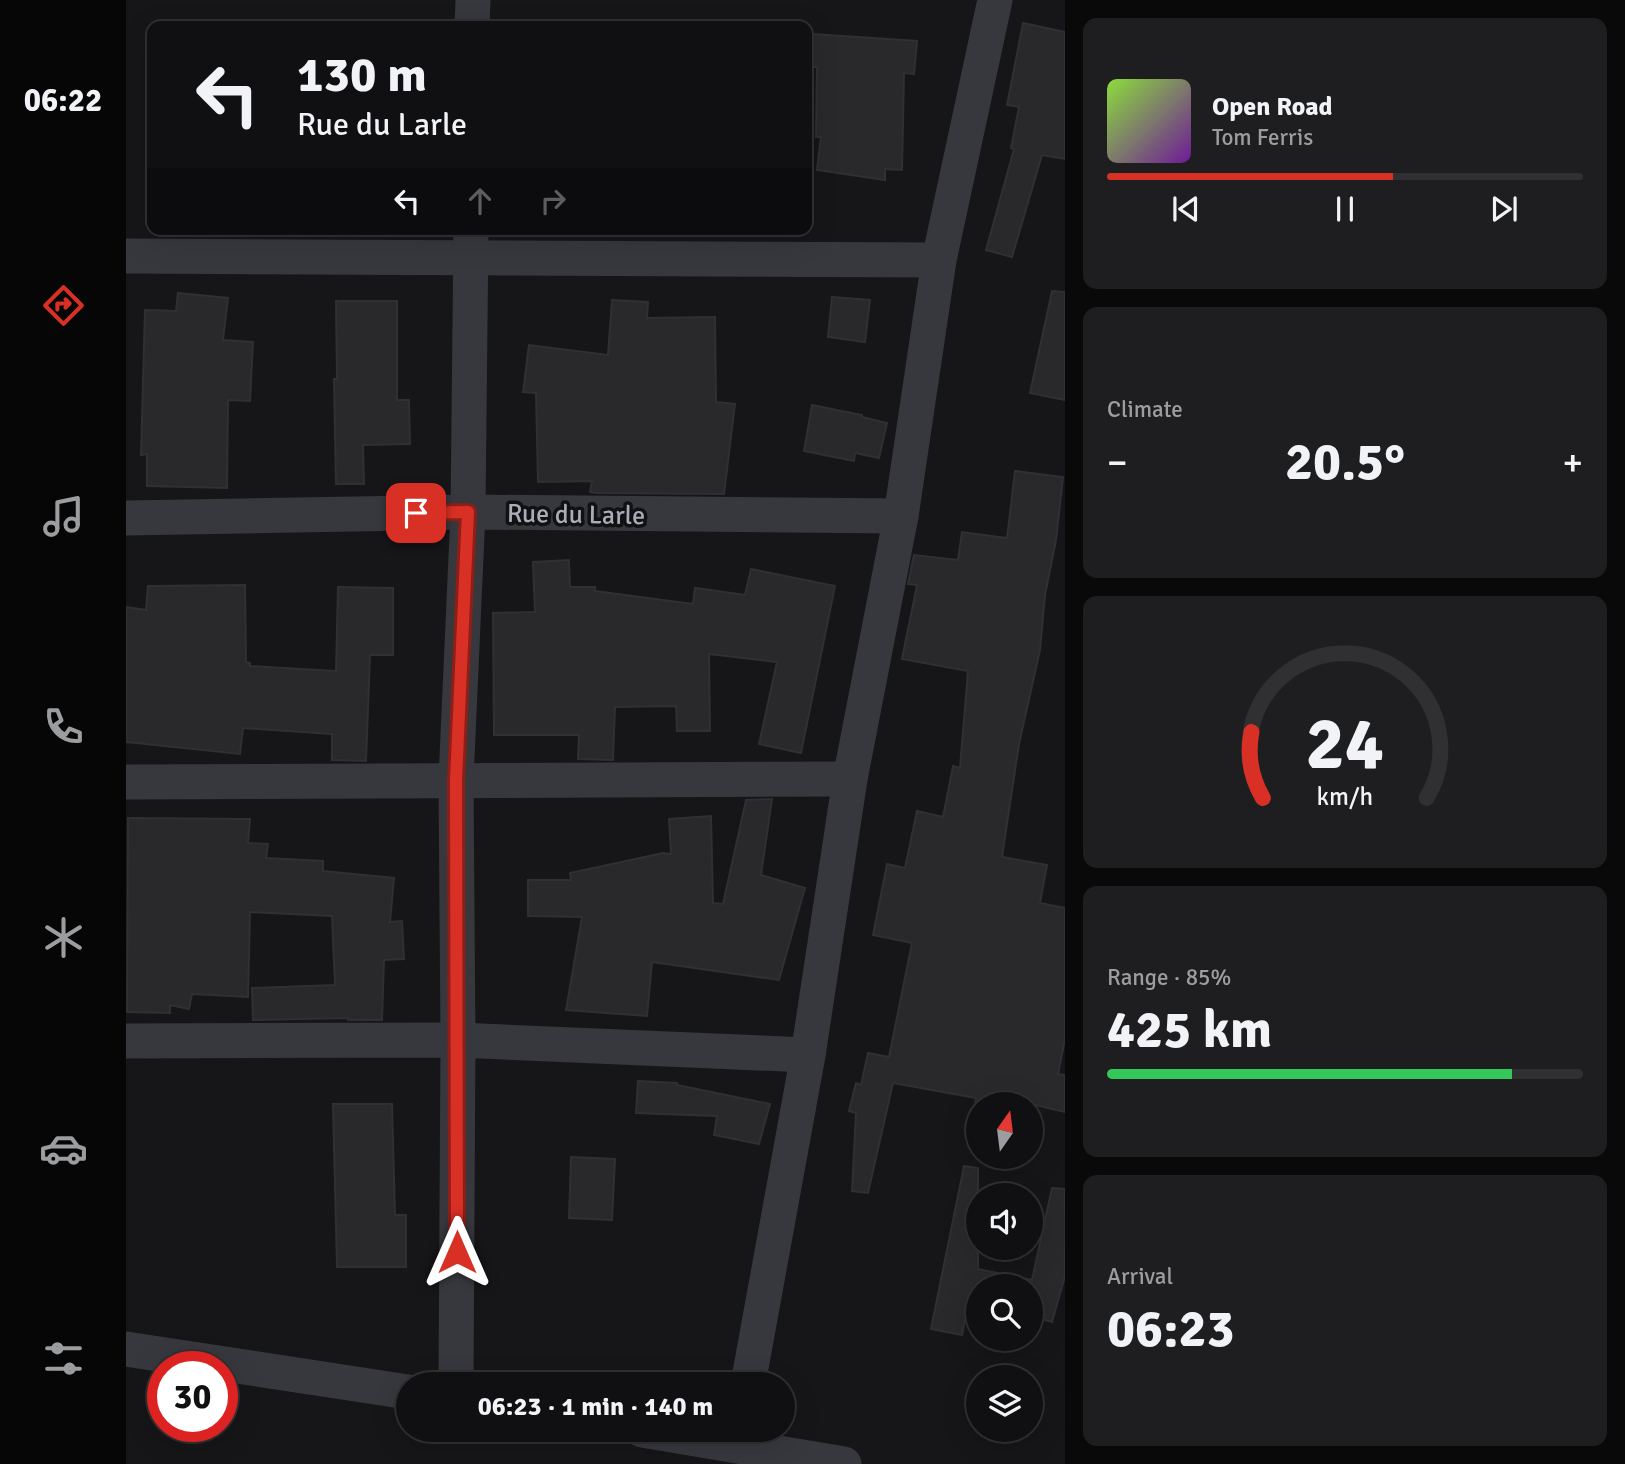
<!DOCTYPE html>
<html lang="en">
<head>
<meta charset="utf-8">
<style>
	body { margin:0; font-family:Signika,sans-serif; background:#1e1e20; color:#f1f3f6; height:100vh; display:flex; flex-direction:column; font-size:26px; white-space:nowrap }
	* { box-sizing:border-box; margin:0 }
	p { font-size:23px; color:#9c9d9f }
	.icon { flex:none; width:38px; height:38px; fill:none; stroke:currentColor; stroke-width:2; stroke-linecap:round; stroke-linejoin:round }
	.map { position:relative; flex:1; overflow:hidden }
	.sheet { display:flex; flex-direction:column; gap:18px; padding:18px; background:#09090a; width:560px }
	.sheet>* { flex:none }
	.hud { position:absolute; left:21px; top:21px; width:665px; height:214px; border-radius:14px; box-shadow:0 7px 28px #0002,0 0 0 2px #303032; background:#101012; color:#f1f3f6; overflow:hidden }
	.needle { width:46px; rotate:14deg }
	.fabs { position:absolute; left:840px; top:1092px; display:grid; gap:14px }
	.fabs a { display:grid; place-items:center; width:77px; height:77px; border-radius:50%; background:#101012; box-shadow:0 7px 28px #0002,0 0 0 2px #303032; font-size:35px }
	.speed { position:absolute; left:21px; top:1351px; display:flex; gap:14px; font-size:35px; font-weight:700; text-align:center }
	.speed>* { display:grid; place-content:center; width:91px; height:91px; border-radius:50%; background:#101012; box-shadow:0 7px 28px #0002,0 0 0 2px #303032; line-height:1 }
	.speed .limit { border:10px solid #d22; background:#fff; color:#111 }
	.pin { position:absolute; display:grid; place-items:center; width:60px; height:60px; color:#fff; margin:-30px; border-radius:14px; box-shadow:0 4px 10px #0006 }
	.me { position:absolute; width:77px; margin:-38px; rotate:0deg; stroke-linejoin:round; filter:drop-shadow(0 0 5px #0008) }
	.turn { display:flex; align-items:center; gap:24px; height:147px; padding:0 35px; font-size:32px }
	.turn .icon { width:91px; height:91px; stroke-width:2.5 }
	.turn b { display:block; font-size:49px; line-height:60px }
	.lanes { display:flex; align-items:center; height:66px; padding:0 35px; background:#0003; justify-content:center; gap:35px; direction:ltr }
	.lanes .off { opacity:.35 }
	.big { font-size:52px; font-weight:700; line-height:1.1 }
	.sheet .widget { flex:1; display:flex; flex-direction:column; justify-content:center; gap:10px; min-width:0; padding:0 24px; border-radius:14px; background:#1e1e20 }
	.sheet .dial { align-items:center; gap:0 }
	.dial svg { height:182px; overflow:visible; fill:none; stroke:#303032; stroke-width:7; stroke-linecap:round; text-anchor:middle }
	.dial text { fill:#f1f3f6; stroke:none }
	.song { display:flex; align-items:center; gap:21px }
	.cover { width:84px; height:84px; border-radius:10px; background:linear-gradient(135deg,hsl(90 70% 55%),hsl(280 70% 35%)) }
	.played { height:7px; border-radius:4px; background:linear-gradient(90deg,#d93025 60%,#303032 60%) }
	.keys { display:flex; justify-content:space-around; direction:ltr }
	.heat { display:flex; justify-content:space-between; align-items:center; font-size:38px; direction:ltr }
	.charge { height:10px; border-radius:5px; background:linear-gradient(90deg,#34c759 85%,#303032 0) }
	.trip { position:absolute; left:270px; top:1372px; width:399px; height:70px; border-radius:35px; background:#101012; box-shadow:0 7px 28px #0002,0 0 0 2px #303032; font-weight:700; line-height:70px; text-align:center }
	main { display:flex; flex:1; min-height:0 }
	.tab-bar { display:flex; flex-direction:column; width:126px; justify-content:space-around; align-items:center; background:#060607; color:#9c9d9f }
	.tab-bar .icon { width:49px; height:49px }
	.tab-bar .on { color:#d93025 }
	.tab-bar b { font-size:32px; color:#f1f3f6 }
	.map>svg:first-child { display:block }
	.building { fill:#29292c; stroke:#303034; stroke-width:2 }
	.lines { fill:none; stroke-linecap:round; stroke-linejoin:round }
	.minor { stroke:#37383d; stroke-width:35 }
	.route-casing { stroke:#8d1f18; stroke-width:18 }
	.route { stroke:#d93025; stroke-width:12 }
	.labels { text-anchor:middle; stroke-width:7; stroke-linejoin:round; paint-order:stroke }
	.street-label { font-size:26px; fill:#a8adb8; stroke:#111113 }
</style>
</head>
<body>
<main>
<nav class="tab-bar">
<b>06:22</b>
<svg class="icon on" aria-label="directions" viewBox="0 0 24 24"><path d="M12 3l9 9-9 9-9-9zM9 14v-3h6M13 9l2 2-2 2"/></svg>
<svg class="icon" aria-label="music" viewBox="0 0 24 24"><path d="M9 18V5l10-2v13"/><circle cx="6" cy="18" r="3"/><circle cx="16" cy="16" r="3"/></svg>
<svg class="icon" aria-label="phone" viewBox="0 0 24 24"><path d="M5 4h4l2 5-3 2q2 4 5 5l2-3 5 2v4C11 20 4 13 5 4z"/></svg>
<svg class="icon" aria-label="climate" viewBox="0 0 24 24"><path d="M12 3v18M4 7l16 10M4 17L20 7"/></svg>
<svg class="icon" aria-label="car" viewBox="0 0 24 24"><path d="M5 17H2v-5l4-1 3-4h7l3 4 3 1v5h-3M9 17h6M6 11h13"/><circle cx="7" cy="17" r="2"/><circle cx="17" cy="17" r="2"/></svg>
<svg class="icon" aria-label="filters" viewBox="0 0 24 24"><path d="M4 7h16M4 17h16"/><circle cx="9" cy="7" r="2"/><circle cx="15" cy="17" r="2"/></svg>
</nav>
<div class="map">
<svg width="939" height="1464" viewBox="0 0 939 1464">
	<rect width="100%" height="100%" fill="#161618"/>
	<g class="building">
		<polygon points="897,23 939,32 939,159 916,155 886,257 860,250 888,149 885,148 893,107 881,105"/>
		<polygon points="686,34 791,41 788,74 778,73 776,170 759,169 759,180 691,170 695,137 690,137 691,67 684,67"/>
		<polygon points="926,291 939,292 939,400 904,393"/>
		<polygon points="52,293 102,298 97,340 127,342 124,401 102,400 101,488 21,486 21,454 15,455 19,310 50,311"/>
		<polygon points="706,297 744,300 739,342 702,337"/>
		<polygon points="486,300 522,302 521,318 589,317 590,402 609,404 598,494 470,493 464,492 466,481 412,482 410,393 397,392 403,345 482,355"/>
		<polygon points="210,301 271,301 271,400 283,400 284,444 237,445 238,484 210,484 208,379 211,379"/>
		<polygon points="686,405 736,415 736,417 761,423 753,458 729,453 728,461 678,451"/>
		<polygon points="889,471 937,477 930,540 919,595 914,650 893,744 876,857 921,865 914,903 939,908 939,1039 932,1074 939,1075 939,1112 905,1104 849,1104 850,1098 767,1083 742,1193 726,1191 730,1113 723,1111 730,1083 735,1085 742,1053 763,1057 786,943 747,935 761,864 779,868 791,811 817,817 827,766 834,768 842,671 776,659 791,585 782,584 788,555 832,560 836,532 881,538"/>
		<polygon points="443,560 444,587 469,587 469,591 567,604 569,588 619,595 625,569 709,586 675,753 633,744 651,662 583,654 584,731 551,731 550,706 489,707 487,760 452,759 453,735 368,735 367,613 409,612 407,562"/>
		<polygon points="119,585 120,662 124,663 124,666 210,671 212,587 267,588 267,655 244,655 240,761 206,760 206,734 117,728 114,754 0,742 0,607 20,610 22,586"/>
		<polygon points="646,799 635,875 679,888 653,980 526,962 521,1016 440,1010 456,917 402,916 402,880 445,880 444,873 537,853 545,854 543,819 585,816 587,903 597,904 620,800"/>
		<polygon points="2,818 124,819 122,843 142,844 140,858 197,861 197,871 268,878 264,922 276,921 278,959 258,960 256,1020 222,1020 222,1018 127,1020 126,988 209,985 206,916 124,912 122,997 66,994 63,1009 44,1005 44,1013 1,1012"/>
		<polygon points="512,1081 551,1083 551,1085 644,1104 633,1144 588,1135 591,1116 510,1113"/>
		<polygon points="207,1104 266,1104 269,1215 280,1215 280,1267 211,1267"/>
		<polygon points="445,1157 489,1159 486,1220 443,1218"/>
		<polygon points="838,1166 852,1168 852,1269 906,1280 926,1188 939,1189 939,1276 926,1322 905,1316 905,1286 852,1286 852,1312 841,1310 836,1335 805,1329"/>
	</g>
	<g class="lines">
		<g class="minor">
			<polyline points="346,26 347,0"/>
			<polyline points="0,256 813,260"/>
			<polyline points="0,518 342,512 775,516"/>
			<polyline points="0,782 724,779"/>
			<polyline points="0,1041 332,1040 682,1055"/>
			<polyline points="0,1349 282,1392"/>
			<polyline points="330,1384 332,1040 330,780 342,512 345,229"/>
			<polyline points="622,1384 682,1055 724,779 775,516 813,260 869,0"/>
			<polyline points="516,1430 718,1464"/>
		</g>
	</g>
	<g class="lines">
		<defs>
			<polyline id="route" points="290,513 342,512 330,780 331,1252"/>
		</defs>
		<use href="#route" class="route-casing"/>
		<use href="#route" class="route"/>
	</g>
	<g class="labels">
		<g class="street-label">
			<text transform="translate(450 514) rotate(1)" y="9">Rue du Larle</text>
		</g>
	</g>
</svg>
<div class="fabs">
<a><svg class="needle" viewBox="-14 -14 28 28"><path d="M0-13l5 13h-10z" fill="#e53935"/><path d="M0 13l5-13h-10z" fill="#9c9d9f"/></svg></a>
<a><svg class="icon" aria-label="sound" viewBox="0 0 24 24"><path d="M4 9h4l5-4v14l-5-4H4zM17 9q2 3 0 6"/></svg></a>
<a><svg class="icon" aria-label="search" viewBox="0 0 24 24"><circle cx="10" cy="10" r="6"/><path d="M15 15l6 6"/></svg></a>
<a><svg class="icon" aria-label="layers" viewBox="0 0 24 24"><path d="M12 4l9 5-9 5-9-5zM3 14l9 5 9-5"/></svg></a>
</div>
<div class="speed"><div class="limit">30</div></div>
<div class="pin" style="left:290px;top:513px;background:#d93025"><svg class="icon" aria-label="arrive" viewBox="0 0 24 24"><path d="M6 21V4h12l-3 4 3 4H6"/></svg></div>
<svg class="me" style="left:331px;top:1252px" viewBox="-20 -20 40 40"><path d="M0-17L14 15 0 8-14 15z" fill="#d93025" stroke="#fff" stroke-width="4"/></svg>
<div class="trip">06:23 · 1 min · 140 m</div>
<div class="hud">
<div class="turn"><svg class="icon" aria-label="left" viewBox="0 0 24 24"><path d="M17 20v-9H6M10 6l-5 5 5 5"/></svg><div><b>130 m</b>Rue du Larle</div></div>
<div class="lanes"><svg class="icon" aria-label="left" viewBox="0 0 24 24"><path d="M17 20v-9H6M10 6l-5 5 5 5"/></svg><svg class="icon off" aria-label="ahead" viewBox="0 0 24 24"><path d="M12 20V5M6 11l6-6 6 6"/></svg><svg class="icon off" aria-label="right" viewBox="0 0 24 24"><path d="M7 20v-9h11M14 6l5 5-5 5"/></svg></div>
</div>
</div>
<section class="sheet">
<div class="widget">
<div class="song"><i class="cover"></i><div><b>Open Road</b><p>Tom Ferris</p></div></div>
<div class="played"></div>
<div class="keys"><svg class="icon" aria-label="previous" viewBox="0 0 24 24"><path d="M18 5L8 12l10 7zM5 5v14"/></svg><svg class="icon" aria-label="pause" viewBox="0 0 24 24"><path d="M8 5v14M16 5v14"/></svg><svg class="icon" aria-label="next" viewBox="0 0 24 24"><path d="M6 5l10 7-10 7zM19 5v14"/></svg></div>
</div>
<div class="widget"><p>Climate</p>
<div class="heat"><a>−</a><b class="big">20.5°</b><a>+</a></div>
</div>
<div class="widget dial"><svg viewBox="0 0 100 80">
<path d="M14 69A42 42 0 1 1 86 69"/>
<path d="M14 69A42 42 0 0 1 9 40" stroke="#d93025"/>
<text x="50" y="56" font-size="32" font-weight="700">24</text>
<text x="50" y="72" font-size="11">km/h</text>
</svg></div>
<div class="widget"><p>Range · 85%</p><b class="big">425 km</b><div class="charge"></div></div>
<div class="widget"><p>Arrival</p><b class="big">06:23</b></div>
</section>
</main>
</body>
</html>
